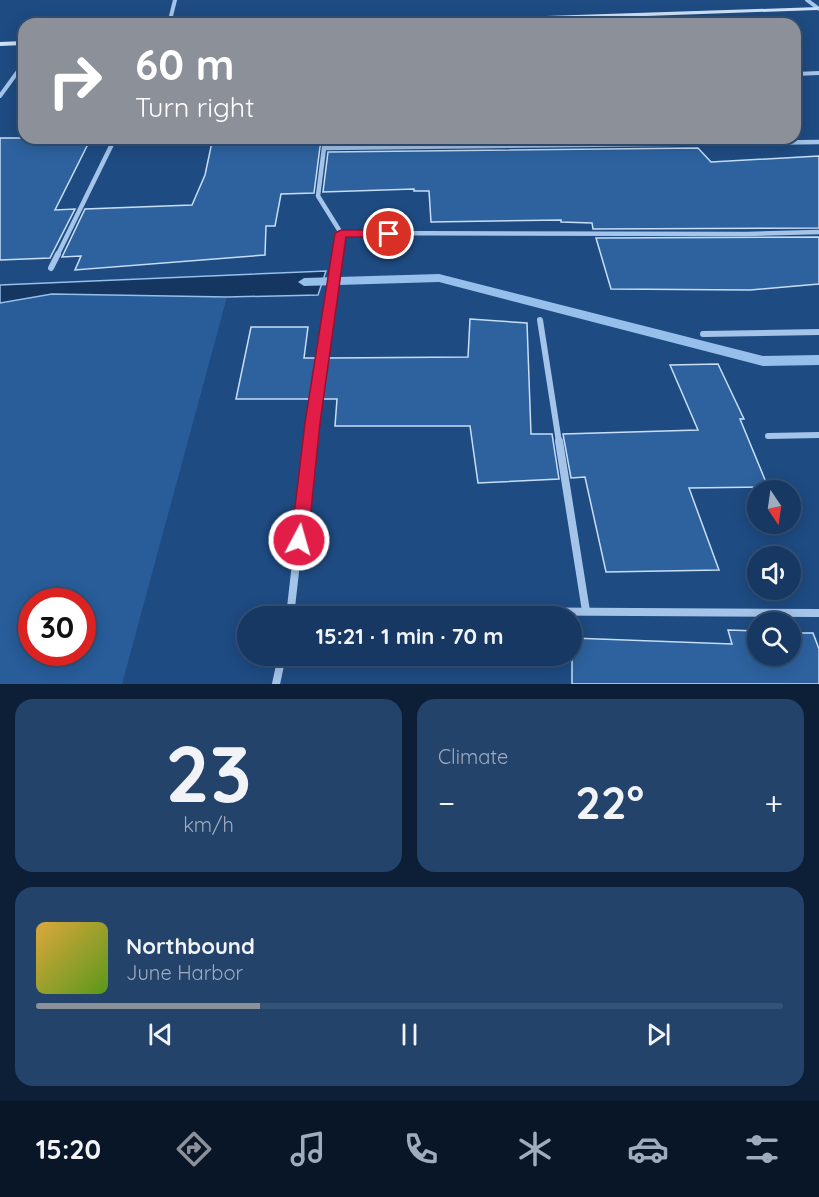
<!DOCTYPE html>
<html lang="en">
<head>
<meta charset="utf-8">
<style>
	body { margin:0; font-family:Quicksand,sans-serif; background:#23436b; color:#f1f3f6; height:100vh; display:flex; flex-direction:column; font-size:22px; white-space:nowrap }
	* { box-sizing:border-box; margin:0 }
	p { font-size:20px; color:#9eacbe }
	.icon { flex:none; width:33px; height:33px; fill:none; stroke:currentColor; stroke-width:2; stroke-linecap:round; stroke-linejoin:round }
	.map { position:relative; height:684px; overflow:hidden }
	.side { display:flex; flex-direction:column; gap:15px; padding:15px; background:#0c1f36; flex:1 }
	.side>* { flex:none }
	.hud { position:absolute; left:18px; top:18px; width:783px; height:126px; border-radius:18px; box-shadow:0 3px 15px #0003,0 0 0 2px #355277; background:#8c9099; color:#fff; overflow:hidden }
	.needle { width:39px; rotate:167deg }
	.buttons { position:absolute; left:747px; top:480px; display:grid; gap:12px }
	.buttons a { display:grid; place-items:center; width:54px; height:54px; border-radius:50%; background:#163862; box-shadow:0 3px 15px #0003,0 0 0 2px #355277; font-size:30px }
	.speed { position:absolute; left:18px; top:588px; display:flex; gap:12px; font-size:30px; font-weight:700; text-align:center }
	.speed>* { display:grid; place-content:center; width:78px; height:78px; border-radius:50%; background:#163862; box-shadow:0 3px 15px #0003,0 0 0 2px #355277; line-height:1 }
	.speed .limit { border:9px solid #d22; background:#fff; color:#111 }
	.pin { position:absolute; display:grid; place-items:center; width:51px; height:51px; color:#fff; margin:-26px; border:3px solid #fff; border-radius:50%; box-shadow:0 2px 6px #0007 }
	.me { position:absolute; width:66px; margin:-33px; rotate:6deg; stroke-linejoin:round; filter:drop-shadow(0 0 4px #0008) }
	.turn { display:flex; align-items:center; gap:21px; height:126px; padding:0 18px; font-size:27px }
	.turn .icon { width:78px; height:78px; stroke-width:2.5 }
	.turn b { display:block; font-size:42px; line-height:51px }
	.big { font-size:45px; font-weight:800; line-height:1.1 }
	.side .tile { flex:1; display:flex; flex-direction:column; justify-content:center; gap:9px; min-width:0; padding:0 21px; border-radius:18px; background:#23436b }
	.side .dial { align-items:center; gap:0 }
	.dial b { font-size:78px; line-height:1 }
	.song { display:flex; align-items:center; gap:18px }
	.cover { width:72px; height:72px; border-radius:9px; background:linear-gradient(135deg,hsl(40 70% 55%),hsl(90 70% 35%)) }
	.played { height:6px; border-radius:3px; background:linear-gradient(90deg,#8c9099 30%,#355277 30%) }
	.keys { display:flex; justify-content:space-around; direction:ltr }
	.heat { display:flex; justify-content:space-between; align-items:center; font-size:33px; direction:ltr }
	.side .tiles { flex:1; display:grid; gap:15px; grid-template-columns:1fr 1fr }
	.tile:last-child { grid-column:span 2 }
	.trip { position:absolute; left:237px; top:606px; width:345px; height:60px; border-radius:30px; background:#163862; box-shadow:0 3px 15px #0003,0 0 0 2px #355277; font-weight:800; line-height:60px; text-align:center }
	.menu { display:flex; height:96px; justify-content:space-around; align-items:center; background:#091627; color:#9eacbe }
	.menu .icon { width:42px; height:42px }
	.menu .on { color:#8c9099 }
	.menu b { font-size:27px; color:#f1f3f6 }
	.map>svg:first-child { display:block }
	.green { fill:#285d9a; fill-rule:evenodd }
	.water { fill:#143660; stroke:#97bfeb; stroke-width:1.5 }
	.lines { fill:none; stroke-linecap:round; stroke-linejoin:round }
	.stream { fill:#97bfeb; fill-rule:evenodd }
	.building { fill:#2d629f; stroke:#c8def7; stroke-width:1.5 }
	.street-far3 { stroke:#a4c4e9; stroke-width:4 }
	.street-far2 { stroke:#a4c4e9; stroke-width:4.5 }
	.street-far1 { stroke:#a4c4e9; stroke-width:6 }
	.street { stroke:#a4c4e9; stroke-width:8 }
	.secondary { fill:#cfe1f7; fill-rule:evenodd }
	.route { fill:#e11d48; stroke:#92132f; stroke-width:1.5 }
</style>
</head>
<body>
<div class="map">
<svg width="819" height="684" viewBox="0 0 819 684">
	<rect width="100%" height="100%" fill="#1e4b82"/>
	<path class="green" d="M 52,294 L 227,297 L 122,684 L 0,684 L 0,303 ZM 32,602 L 82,602 L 82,652 L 32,652 Z"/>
	<polygon class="water" points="326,271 318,295 227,297 52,294 0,303 0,285"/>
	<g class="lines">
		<polygon class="stream" points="439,274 763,356 819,355 819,365 763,366 439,282 304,286 298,282 304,278"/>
	</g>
	<g class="building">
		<polygon points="0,138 91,138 55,210 75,209 50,258 0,260"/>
		<polygon points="325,138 320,147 314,193 281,194 275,226 266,226 265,255 75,270 81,256 62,257 85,209 192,205 205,175 212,142"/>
		<polygon points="334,138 689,138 690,139 332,143"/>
		<polygon points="698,148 711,162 819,156 819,228 593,229 592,223 561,222 561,220 431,222 429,191 414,191 414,189 323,192 328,152"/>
		<polygon points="819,237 819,284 750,290 611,289 596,238"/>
		<polygon points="470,319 527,323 531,434 552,434 559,479 478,483 470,426 335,426 337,399 322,399 328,358 468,357"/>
		<polygon points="251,327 308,327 304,358 317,358 311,399 236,399"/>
		<polygon points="718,364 744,419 740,419 768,487 689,488 719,570 606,572 585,477 571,478 563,434 698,430 670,365"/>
		<polygon points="728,630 758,631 758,656 790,656 790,633 813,633 819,649 819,684 572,684 572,638 732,644"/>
	</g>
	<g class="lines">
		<g class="street-far3">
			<polyline points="807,0 819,9"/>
			<polyline points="169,24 175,0"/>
			<polyline points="795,74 819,73"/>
			<polyline points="0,96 24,63"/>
		</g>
		<g class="street-far2">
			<polyline points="330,138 324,148 318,196 341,233 338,256"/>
			<polyline points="324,148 819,142"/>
			<polyline points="341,233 747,234 819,232"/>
			<polyline points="57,256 115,138"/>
		</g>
		<g class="street-far1">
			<polyline points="51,268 58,254"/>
			<polyline points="540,320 559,442"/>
			<polyline points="703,334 819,332"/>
			<polyline points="768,436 819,435"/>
			<polyline points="310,442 338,254"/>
		</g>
		<g class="street">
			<polyline points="559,441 586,611"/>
			<polyline points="291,610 819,613"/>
			<polyline points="290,616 310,441"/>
			<polyline points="276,684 282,656"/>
		</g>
		<g class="secondary">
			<polygon points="819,7 817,10 421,24 362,24 365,22"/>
			<polygon points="24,41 24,45 0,46 0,42"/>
		</g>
	</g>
	<polygon class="route" points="341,230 389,230 394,234 389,237 346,237 320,423 308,540 305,545 299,548 293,545 291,540 305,423 335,233"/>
</svg>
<div class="buttons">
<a><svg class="needle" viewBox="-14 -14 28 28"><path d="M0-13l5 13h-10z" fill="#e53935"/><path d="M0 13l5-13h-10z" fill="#9eacbe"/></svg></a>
<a><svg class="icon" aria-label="sound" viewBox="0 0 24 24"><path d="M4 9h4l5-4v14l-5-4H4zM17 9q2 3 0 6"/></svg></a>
<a><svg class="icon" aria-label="search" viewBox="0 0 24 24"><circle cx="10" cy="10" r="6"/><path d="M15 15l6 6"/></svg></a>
</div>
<div class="speed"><div class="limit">30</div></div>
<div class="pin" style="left:389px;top:234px;background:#d93025"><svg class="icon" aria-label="arrive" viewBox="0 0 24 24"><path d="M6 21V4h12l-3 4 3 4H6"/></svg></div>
<svg class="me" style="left:299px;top:540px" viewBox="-20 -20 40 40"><circle r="17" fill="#e11d48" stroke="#fff" stroke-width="3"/><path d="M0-11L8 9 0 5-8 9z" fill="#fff"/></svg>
<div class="trip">15:21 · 1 min · 70 m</div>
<div class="hud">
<div class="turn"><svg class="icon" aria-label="right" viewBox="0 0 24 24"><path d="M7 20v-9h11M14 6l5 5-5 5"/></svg><div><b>60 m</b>Turn right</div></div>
</div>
</div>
<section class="side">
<div class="tiles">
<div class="tile dial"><b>23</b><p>km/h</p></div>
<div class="tile"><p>Climate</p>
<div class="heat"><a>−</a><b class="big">22°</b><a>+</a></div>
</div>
<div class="tile">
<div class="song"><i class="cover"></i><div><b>Northbound</b><p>June Harbor</p></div></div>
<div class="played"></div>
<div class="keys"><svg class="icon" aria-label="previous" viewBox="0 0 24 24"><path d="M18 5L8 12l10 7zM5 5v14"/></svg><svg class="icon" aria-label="pause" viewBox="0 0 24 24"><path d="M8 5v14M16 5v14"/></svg><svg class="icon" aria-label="next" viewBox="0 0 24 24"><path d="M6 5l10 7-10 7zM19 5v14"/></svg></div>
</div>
</div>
</section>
<nav class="menu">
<b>15:20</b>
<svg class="icon on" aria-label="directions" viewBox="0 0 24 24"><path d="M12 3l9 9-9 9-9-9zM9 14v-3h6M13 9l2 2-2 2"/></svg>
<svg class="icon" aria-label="music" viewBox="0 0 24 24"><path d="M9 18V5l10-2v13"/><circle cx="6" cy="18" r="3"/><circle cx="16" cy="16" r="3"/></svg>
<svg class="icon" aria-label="phone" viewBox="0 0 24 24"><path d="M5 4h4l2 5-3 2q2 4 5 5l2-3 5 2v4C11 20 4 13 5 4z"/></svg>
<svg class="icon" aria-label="climate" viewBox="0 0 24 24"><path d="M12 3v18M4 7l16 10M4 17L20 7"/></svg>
<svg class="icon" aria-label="car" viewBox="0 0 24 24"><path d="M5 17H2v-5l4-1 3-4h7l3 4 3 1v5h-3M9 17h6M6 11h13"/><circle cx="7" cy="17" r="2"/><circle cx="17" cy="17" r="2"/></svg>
<svg class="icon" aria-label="filters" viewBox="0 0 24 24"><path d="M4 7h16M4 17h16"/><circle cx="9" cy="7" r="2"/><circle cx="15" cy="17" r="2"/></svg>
</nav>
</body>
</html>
